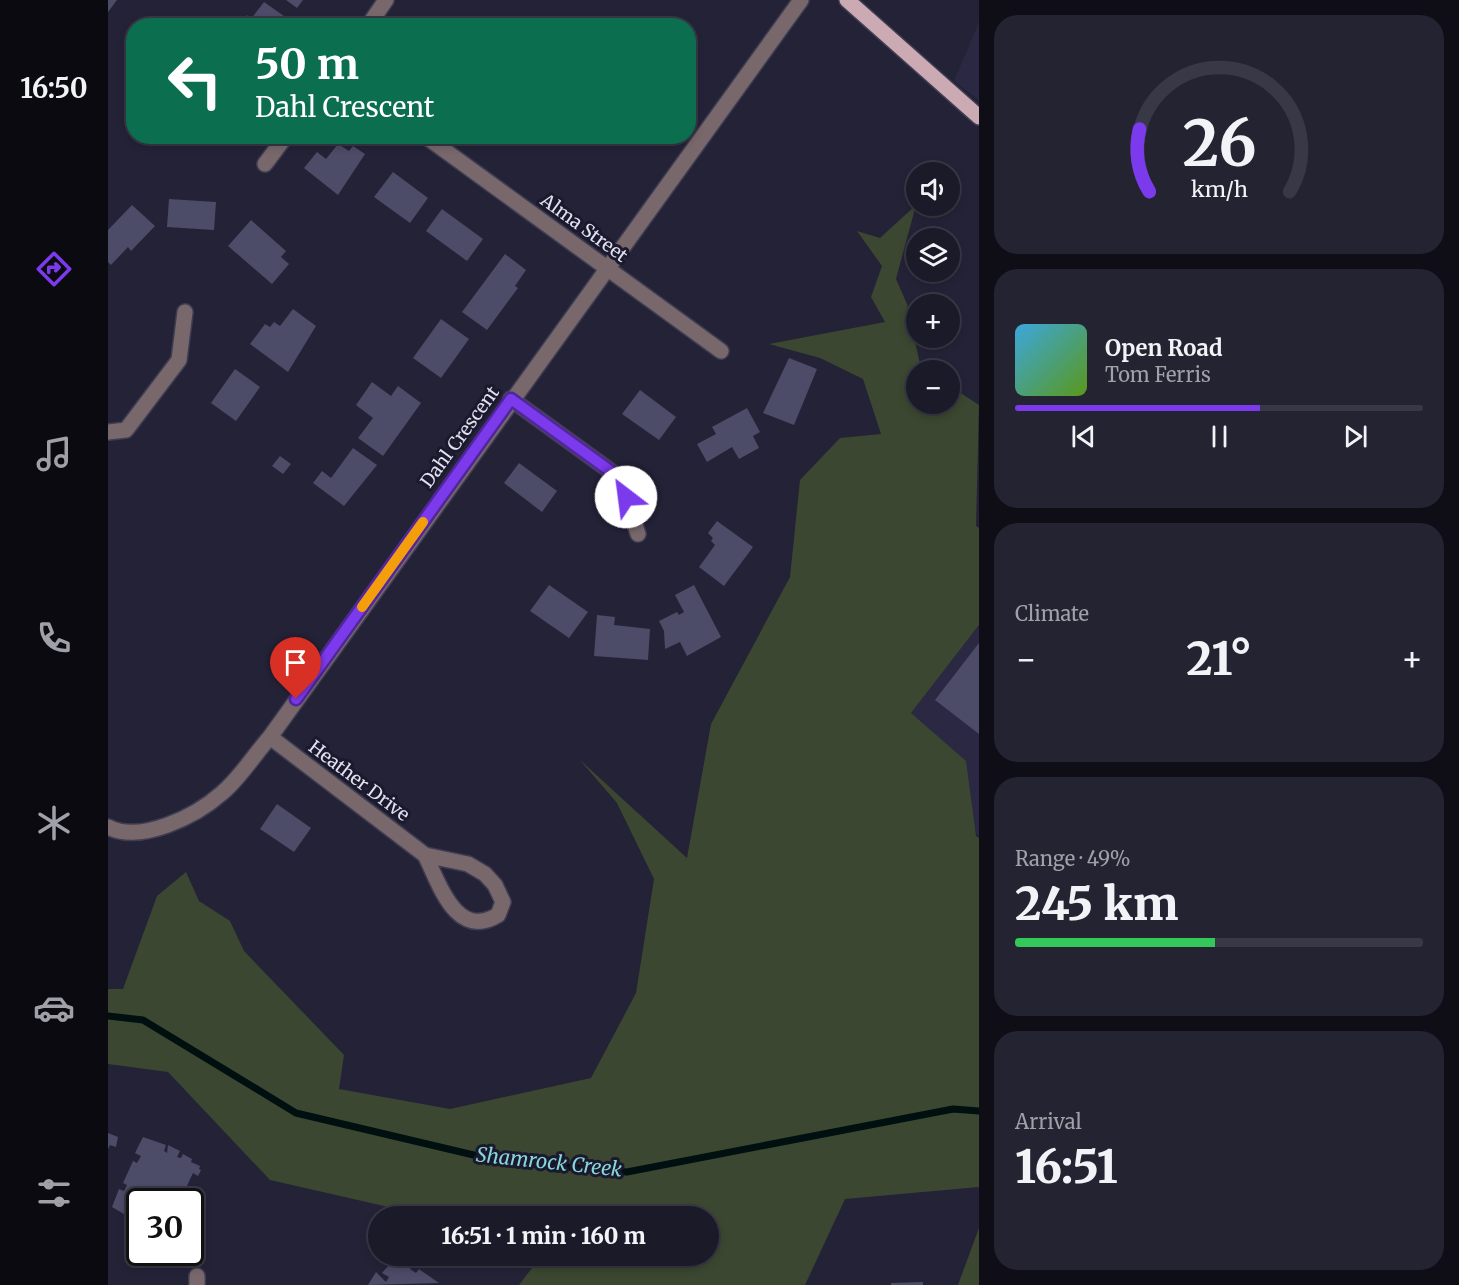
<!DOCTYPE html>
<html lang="en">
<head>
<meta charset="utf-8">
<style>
	body { margin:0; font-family:Merriweather,serif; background:#242331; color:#f1f3f6; height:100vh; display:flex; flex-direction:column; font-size:22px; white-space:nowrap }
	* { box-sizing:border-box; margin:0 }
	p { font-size:20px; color:#a0a1a8 }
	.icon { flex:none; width:33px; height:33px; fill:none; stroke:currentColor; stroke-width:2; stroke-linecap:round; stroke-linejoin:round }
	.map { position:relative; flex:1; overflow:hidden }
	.sheet { display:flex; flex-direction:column; gap:15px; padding:15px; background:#0f0e17; width:480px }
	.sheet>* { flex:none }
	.hud { position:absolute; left:18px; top:18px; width:570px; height:126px; border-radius:24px; box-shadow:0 3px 9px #0003,0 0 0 2px #393846; background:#0b6e4f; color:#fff; overflow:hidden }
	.tools { position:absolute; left:798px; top:162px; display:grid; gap:12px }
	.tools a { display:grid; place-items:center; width:54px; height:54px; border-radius:50%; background:#1b1a29; box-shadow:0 3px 9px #0003,0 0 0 2px #393846; font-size:30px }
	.speed { position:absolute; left:18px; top:1188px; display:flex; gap:12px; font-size:30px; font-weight:700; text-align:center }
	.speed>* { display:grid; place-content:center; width:78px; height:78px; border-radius:50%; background:#1b1a29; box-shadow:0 3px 9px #0003,0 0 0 2px #393846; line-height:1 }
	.speed .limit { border:3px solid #111; border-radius:9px; background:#fff; color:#111 }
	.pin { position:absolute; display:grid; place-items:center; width:51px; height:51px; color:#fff; margin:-62px -26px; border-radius:50% 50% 50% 0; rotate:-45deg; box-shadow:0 0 6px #0007 }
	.pin .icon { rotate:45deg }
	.me { position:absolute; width:66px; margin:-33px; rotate:330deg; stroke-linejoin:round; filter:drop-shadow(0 0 4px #0008) }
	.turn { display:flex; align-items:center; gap:21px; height:126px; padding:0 30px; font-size:27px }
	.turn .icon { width:78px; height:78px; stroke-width:2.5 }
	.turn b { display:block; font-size:42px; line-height:51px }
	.big { font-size:45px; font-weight:800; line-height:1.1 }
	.sheet .tile { flex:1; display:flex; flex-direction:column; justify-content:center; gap:9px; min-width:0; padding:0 21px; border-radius:24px; background:#242331 }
	.sheet .dial { align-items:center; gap:0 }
	.dial svg { height:156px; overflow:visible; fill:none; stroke:#393846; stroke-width:7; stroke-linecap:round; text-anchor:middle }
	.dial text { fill:#f1f3f6; stroke:none }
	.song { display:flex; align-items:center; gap:18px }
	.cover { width:72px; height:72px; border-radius:9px; background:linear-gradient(135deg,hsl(200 70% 55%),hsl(90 70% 35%)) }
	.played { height:6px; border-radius:3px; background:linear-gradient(90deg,#7c3aed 60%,#393846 60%) }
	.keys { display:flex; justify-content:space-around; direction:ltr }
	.heat { display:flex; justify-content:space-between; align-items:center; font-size:33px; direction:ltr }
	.charge { height:9px; border-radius:4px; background:linear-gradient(90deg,#34c759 49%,#393846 0) }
	.trip { position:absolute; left:260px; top:1206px; width:351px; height:60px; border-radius:30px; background:#1b1a29; box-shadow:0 3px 9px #0003,0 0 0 2px #393846; font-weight:800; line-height:60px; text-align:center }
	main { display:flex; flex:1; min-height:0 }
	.menu { display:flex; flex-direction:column; width:108px; justify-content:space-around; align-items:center; background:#0b0a10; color:#a0a1a8 }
	.menu .icon { width:42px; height:42px }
	.menu .selected { color:#7c3aed }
	.menu b { font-size:27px; color:#f1f3f6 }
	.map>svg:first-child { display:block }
	.built { fill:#2b2843 }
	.green { fill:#3b4730 }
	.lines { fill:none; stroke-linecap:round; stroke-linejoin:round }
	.stream { stroke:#000f10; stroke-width:7 }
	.building { fill:#4c4b68 }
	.minor-casing { stroke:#3e3d51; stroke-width:18 }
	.major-casing { stroke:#3e3d51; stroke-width:18 }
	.minor { stroke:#78686c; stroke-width:15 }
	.major { stroke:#ccaab3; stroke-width:15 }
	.route-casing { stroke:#51269a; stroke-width:15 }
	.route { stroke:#7c3aed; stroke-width:10 }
	.slow { stroke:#f59e0b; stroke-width:10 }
	.labels { text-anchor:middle; stroke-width:6; stroke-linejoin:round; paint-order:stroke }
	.street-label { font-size:18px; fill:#e1e1ef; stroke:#1b192d }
	.water-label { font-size:20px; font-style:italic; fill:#87d7da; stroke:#1b192d }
</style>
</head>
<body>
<main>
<nav class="menu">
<b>16:50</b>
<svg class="icon selected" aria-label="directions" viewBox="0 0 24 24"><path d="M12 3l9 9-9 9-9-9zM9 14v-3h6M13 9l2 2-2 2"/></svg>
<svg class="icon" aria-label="music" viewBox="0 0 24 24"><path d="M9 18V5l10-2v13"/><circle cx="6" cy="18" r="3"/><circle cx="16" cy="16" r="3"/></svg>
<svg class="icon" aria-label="phone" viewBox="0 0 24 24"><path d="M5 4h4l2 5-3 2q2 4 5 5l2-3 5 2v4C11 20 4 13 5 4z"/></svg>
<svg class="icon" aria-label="climate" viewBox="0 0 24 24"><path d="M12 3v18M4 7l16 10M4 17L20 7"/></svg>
<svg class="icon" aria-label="car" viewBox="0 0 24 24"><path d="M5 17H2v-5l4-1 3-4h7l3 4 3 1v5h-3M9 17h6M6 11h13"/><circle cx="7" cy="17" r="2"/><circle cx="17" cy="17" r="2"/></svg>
<svg class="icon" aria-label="filters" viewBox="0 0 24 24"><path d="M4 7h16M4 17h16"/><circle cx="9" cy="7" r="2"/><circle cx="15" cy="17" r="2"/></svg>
</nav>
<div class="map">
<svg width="871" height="1285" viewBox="0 0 871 1285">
	<rect width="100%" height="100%" fill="#242237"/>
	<g class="built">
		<polygon points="871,22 871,100 846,81"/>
		<polygon points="871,625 871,838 803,713"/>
	</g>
	<g class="green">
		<polygon points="808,205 788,279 799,304 813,369 816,370 808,370 808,404 842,404 842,386 871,405 868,526 871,528 871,625 803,713 858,761 868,836 871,838 871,1187 737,1199 697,1285 411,1285 433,1256 600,1256 600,1216 320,1216 162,1180 60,1072 0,1064 0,989 15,989 49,896 78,872 91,901 122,921 136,951 236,1055 231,1089 342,1109 483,1078 528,993 546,879 509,803 472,760 579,858 603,724 682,577 692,480 732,438 773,434 755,379 712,358 661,344 777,322 763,297 774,266 749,231 772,238"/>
		<polygon points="871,1228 871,1285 850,1285"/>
	</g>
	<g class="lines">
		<polyline class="stream" points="0,1016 35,1020 188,1113 391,1161 519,1172 845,1109 871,1111"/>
	</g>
	<g class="building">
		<polygon points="0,0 9,0 0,12"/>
		<polygon points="178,0 195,0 189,8"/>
		<polygon points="156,2 183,21 179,26 132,26 139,15 143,19"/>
		<polygon points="230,144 241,151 245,146 257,154 230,195 196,168 209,152 218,159"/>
		<polygon points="285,172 320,198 302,223 266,197"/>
		<polygon points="61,199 108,202 106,230 59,227"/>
		<polygon points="24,205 47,226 23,251 20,247 3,265 0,262 0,230"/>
		<polygon points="334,209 375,239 359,261 318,231"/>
		<polygon points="143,220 178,251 173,257 181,264 164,284 120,246"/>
		<polygon points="397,254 418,270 407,286 410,288 379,330 354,312"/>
		<polygon points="185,309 208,326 180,372 142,344 157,324 162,327 166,322 172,326"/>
		<polygon points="333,319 361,339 333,378 305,358"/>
		<polygon points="681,358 709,369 686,425 655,413"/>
		<polygon points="127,369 152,387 128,421 103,403"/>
		<polygon points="264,382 283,396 290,386 313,403 275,456 250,438 265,418 248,405"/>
		<polygon points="532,390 568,417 551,440 514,414"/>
		<polygon points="639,408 652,432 645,436 651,448 631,459 624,447 599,462 589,444 608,434 604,427"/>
		<polygon points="245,448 269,465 236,506 205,483 214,471 223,478"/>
		<polygon points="172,456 183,464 175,474 164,466"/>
		<polygon points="411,463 449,491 434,512 396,483"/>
		<polygon points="609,521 645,547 616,586 591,567 607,545 603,541 605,538 600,533"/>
		<polygon points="441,585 480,612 461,638 422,611"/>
		<polygon points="586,585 613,637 579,656 572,642 557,649 556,631 551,621 569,612 571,615 576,612 567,595"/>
		<polygon points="489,615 507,617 506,625 542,629 540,660 486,656"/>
		<polygon points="871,643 871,734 827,700"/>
		<polygon points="169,804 203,828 186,852 152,829"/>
		<polygon points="0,1133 10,1137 8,1147 2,1145 0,1149"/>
		<polygon points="35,1137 58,1145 56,1151 59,1153 60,1145 72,1151 69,1157 73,1158 75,1154 84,1159 83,1162 92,1166 91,1169 93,1170 90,1176 85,1173 78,1188 84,1190 79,1202 32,1202 32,1214 29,1213 26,1220 4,1207 11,1189 16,1191 19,1185 15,1183 25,1161 29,1163 33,1156 27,1153"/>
		<polygon points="289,1256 305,1265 302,1269 308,1273 311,1269 331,1283 260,1285 268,1272 278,1282 281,1277 274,1273"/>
		<polygon points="815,1282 815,1285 783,1285 783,1283"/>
	</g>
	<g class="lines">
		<defs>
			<g id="minor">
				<polyline points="260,26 278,0"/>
				<polyline points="317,136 613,351"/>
				<polyline points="157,164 178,136"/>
				<polyline points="403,399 512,478 530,534"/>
				<polyline points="0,432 18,430 71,360 77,312"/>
				<path d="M 162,737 L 317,855 L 360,864 L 377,874 L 387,885 L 395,902 L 390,915 C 348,940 332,885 317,855"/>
				<path d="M 0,827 C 33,844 88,816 114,793 C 132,778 146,755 162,737 L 693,0"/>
				<polyline points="89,1285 89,1276"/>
			</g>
			<polyline id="major" points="739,0 871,117"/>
		</defs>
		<use href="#minor" class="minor-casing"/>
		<use href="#major" class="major-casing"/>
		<use href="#minor" class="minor"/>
		<use href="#major" class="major"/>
	</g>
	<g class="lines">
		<defs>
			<polyline id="route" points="188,699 403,399 512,478 518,497"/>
		</defs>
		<use href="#route" class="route-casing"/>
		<use href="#route" class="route"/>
		<polyline class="slow" points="254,607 315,522"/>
	</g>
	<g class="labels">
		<g class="street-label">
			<text transform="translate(476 228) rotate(36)" y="6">Alma Street</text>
			<text transform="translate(352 437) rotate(-54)" y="6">Dahl Crescent</text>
			<text transform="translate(251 781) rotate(37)" y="6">Heather Drive</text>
		</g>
		<g class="water-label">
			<text transform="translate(441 1162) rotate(6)" y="7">Shamrock Creek</text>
		</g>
	</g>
</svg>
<div class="tools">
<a><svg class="icon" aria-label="sound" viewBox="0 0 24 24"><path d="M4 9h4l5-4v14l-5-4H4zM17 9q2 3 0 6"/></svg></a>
<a><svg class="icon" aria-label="layers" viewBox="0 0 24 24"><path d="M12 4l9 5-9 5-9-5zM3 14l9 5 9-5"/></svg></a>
<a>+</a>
<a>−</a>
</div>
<div class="speed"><div class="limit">30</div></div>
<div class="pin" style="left:188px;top:699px;background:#d93025"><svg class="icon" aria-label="arrive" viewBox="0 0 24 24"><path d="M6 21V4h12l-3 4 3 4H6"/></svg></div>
<svg class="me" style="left:518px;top:497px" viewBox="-20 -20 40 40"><circle r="19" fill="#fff"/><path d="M0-13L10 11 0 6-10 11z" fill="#7c3aed"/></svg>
<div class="trip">16:51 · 1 min · 160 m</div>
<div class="hud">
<div class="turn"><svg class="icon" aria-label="left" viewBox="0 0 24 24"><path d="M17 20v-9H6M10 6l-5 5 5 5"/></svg><div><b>50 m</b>Dahl Crescent</div></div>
</div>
</div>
<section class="sheet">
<div class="tile dial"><svg viewBox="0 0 100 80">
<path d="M14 69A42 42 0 1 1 86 69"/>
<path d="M14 69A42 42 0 0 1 9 37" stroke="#7c3aed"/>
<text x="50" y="56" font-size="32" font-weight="700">26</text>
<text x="50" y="72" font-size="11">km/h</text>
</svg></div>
<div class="tile">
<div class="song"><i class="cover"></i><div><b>Open Road</b><p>Tom Ferris</p></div></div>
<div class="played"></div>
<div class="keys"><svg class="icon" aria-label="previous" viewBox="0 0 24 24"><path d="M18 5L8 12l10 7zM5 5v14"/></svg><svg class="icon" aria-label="pause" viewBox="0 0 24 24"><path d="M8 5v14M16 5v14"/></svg><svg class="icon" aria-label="next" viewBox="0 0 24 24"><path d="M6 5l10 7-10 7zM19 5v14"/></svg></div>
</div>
<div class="tile"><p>Climate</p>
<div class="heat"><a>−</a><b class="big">21°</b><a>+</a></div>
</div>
<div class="tile"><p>Range · 49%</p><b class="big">245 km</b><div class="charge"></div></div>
<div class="tile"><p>Arrival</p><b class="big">16:51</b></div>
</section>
</main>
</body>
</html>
